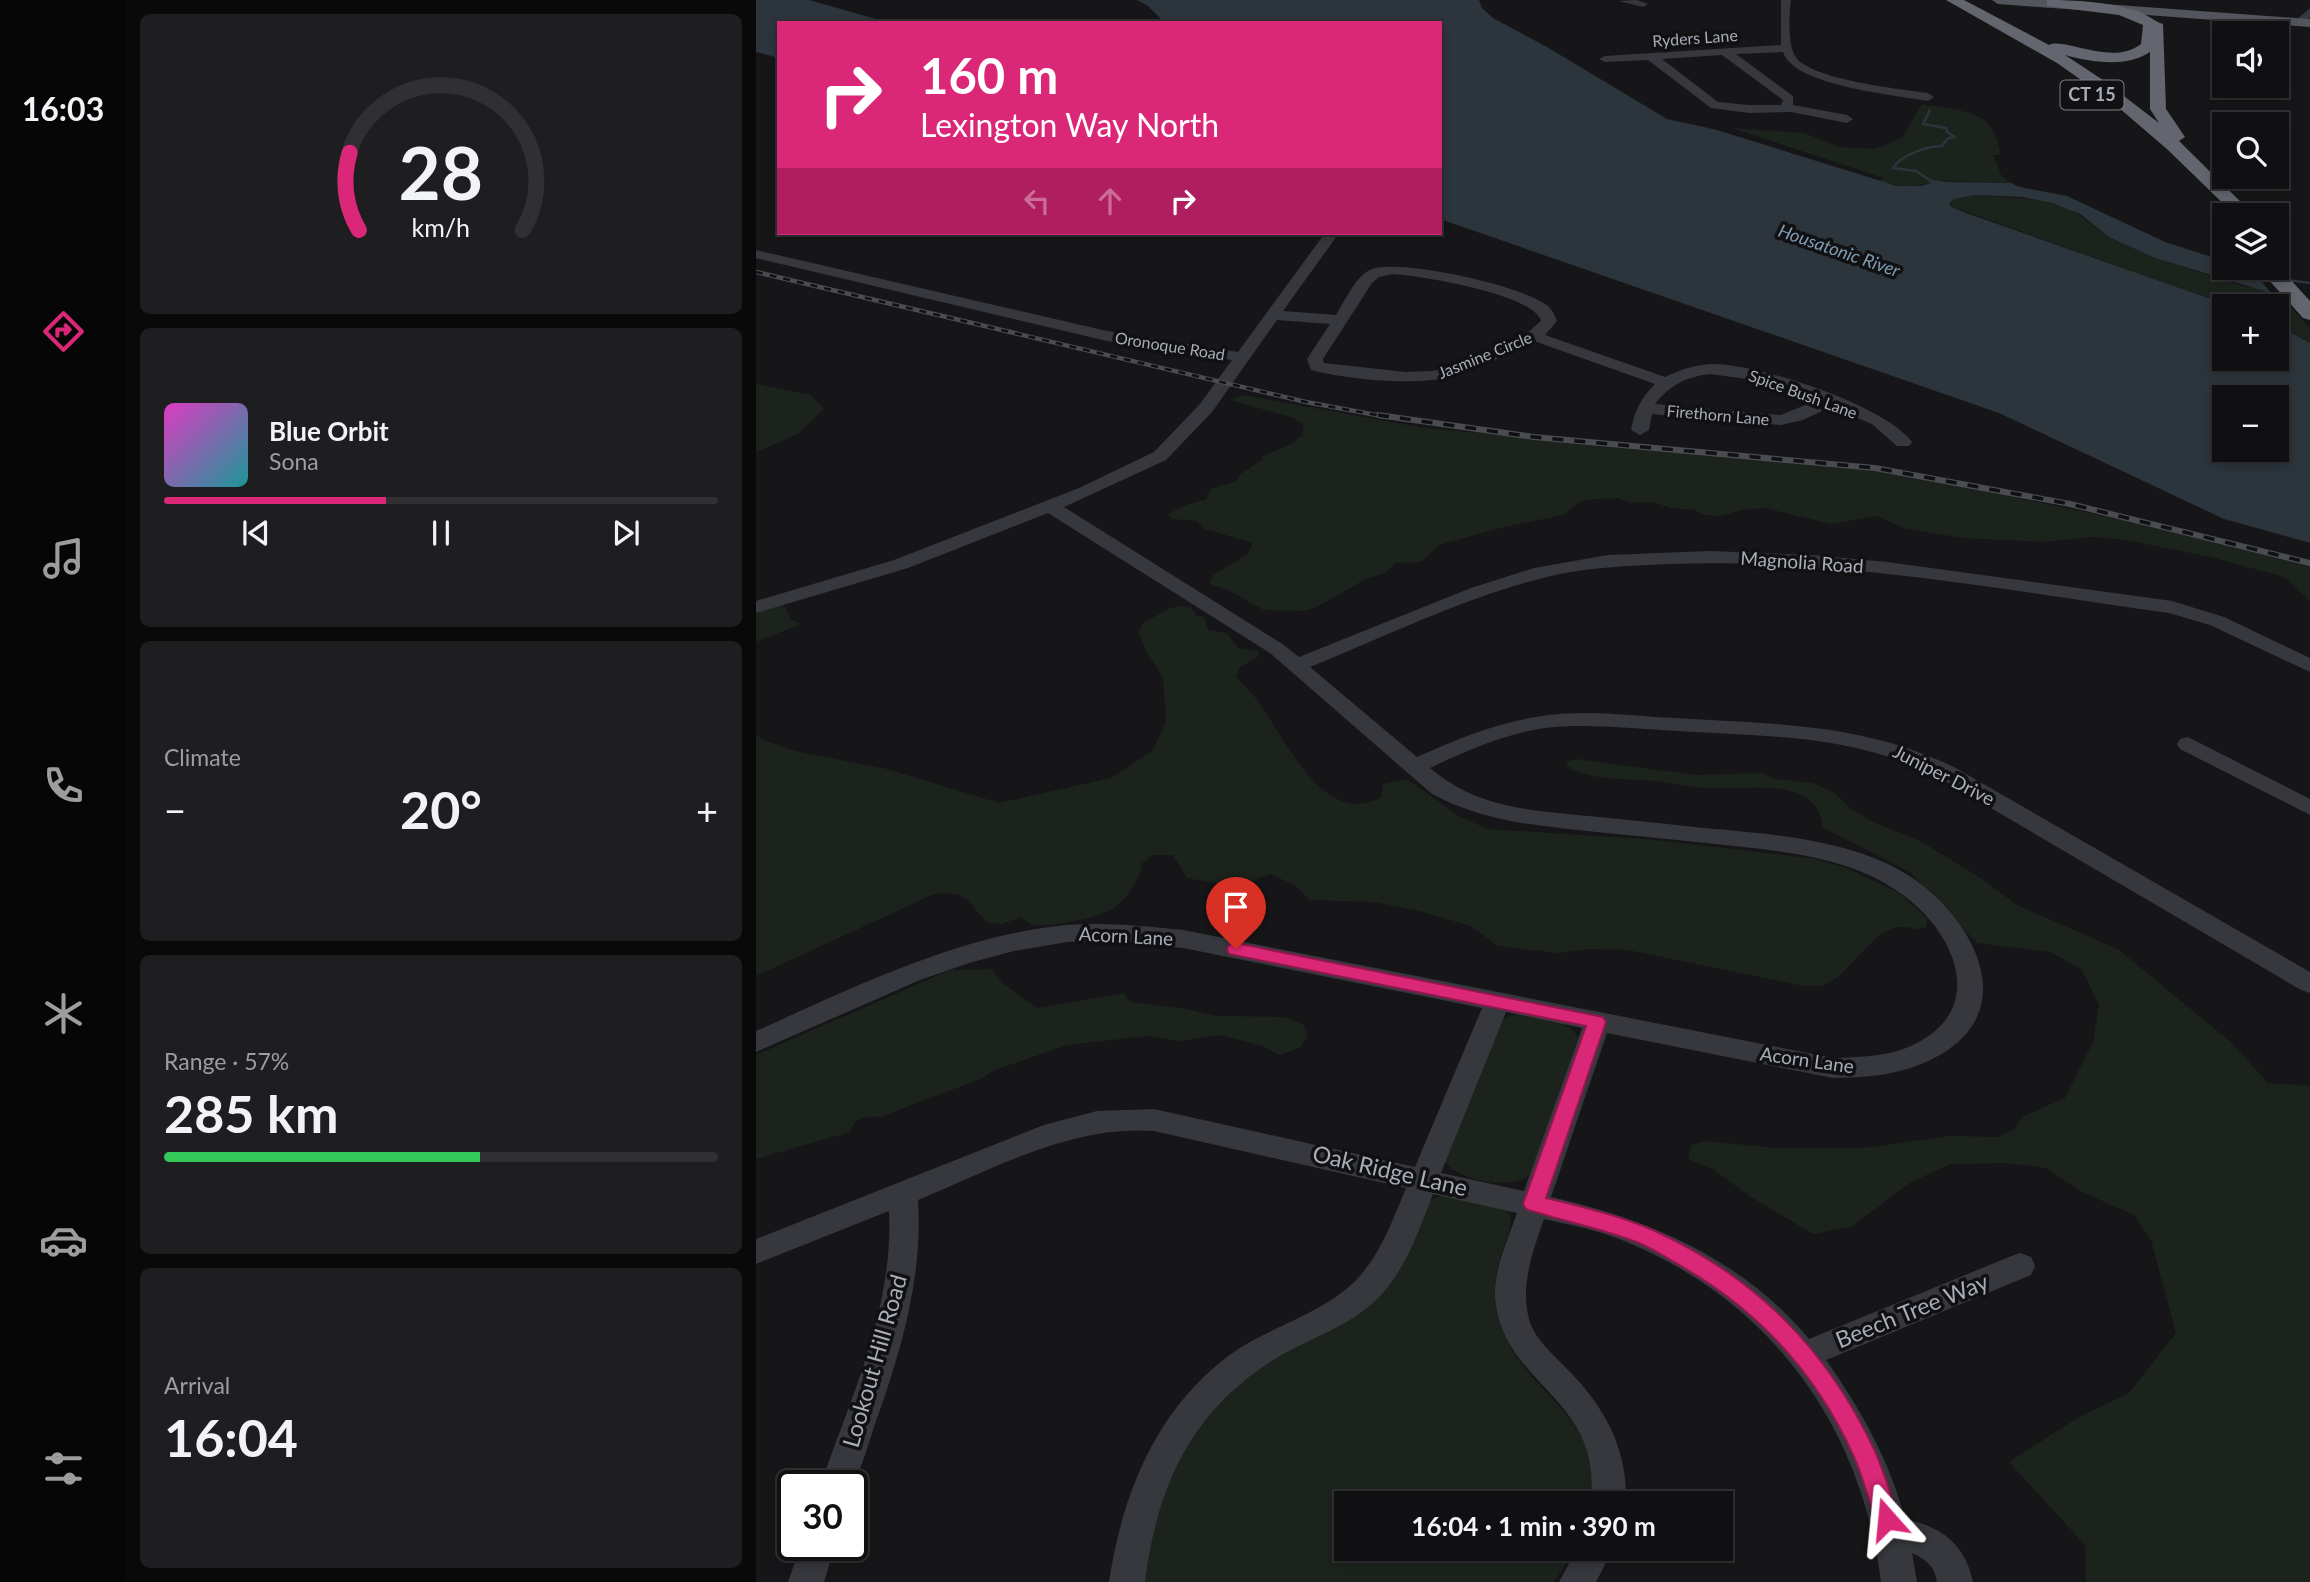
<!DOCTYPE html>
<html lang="en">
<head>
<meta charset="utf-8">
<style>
	body { margin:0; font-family:Lato,sans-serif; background:#1e1e20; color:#f1f3f6; height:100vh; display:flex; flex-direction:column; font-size:26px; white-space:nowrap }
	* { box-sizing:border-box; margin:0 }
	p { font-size:23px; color:#9c9d9f }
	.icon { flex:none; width:38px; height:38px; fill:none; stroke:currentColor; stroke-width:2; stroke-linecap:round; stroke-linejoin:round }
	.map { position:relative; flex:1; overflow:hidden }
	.details { display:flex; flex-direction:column; gap:14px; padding:14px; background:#09090a; width:630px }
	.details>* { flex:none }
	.top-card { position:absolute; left:21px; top:21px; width:665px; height:214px; border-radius:0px; box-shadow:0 4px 10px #0003,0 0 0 2px #303032; background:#db2777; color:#fff; overflow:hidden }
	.controls { position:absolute; left:1456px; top:21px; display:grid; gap:14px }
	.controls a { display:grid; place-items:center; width:77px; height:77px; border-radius:0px; background:#101012; box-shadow:0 4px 10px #0003,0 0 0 2px #303032; font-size:35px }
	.speed { position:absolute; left:21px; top:1470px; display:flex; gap:14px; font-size:35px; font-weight:700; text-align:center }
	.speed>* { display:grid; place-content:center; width:91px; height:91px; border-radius:50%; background:#101012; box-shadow:0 4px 10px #0003,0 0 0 2px #303032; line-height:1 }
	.speed .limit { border:4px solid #111; border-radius:10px; background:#fff; color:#111 }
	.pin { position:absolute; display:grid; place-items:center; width:60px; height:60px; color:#fff; margin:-72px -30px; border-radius:50% 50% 50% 0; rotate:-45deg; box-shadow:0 0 7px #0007 }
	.pin .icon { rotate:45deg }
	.me { position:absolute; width:77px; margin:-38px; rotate:342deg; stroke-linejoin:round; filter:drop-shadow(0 0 5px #0008) }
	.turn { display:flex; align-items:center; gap:24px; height:147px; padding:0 28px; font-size:32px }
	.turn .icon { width:91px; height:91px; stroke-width:2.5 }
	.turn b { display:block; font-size:49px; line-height:60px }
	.lanes { display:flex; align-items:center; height:66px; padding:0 28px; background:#0003; justify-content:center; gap:35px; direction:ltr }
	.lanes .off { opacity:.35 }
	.big { font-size:52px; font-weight:700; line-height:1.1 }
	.details .card { flex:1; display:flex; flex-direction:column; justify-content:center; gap:10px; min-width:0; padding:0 24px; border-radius:10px; background:#1e1e20 }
	.details .dial { align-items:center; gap:0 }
	.dial svg { height:182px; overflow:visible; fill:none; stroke:#303032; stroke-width:7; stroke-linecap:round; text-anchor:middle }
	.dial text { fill:#f1f3f6; stroke:none }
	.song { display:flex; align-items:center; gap:21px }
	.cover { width:84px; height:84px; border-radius:10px; background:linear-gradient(135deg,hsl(310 70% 55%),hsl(180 70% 35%)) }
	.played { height:7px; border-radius:4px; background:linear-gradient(90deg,#db2777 40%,#303032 40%) }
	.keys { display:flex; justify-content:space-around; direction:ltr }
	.heat { display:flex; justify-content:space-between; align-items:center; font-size:38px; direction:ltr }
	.charge { height:10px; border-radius:5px; background:linear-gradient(90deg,#34c759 57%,#303032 0) }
	.trip { position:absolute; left:578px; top:1491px; width:399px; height:70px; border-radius:0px; background:#101012; box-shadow:0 4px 10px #0003,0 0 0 2px #303032; font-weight:700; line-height:70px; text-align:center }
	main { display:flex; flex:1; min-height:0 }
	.tabs { display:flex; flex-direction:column; width:126px; justify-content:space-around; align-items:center; background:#060607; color:#9c9d9f }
	.tabs .icon { width:49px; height:49px }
	.tabs .active { color:#db2777 }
	.tabs b { font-size:32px; color:#f1f3f6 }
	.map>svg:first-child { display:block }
	.green { fill:#1c231d }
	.water { fill:#2c353c; fill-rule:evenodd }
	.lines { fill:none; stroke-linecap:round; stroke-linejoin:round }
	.stream { stroke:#2c353c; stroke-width:2.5 }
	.minor { fill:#37383d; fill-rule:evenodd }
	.major { fill:#53555c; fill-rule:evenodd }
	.highway { fill:#63666e; fill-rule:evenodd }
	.rail-far1-casing { stroke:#4a4c52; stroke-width:4.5 }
	.rail-casing { stroke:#4a4c52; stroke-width:6 }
	.rail-far1 { stroke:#111113; stroke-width:2.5; stroke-dasharray:7; stroke-linecap:butt }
	.rail { stroke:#111113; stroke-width:3.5; stroke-dasharray:11; stroke-linecap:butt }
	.route { fill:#db2777; stroke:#8e194d; stroke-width:2 }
	.labels { text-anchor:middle; stroke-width:7; stroke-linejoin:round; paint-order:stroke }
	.far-street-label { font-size:16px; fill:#a8adb8; stroke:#111113 }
	.shield { fill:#111113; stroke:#7b7e86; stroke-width:2 }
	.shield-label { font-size:18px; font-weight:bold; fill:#a8adb8 }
	.far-water-label { font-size:18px; font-style:italic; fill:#7f9bb3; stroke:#111113 }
	.street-label { font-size:19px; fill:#a8adb8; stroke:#111113 }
	.near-street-label { font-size:23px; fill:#a8adb8; stroke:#111113 }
</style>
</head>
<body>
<main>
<nav class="tabs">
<b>16:03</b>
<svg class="icon active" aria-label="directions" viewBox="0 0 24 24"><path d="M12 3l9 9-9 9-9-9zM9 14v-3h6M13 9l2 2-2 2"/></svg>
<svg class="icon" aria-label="music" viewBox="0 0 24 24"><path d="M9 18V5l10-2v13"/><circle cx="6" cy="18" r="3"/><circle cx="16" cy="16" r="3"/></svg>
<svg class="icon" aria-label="phone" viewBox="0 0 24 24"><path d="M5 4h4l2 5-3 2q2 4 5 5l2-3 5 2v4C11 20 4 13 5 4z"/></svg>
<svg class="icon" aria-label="climate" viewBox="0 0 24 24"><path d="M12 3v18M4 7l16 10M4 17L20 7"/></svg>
<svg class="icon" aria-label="car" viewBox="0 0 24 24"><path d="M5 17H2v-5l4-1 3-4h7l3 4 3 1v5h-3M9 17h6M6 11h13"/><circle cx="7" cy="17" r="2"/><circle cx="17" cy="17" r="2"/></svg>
<svg class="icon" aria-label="filters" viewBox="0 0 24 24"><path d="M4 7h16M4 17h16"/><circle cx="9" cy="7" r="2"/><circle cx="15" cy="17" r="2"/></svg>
</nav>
<section class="details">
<div class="card dial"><svg viewBox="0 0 100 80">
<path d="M14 69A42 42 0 1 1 86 69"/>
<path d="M14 69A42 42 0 0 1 10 35" stroke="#db2777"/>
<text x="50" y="56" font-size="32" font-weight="700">28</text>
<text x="50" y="72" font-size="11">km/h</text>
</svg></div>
<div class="card">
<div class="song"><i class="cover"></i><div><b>Blue Orbit</b><p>Sona</p></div></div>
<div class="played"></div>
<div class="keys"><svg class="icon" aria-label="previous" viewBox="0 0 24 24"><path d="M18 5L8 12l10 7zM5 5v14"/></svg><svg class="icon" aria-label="pause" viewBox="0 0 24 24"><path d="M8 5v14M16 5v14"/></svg><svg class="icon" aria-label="next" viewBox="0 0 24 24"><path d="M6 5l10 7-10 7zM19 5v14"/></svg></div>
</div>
<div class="card"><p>Climate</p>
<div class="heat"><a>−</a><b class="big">20°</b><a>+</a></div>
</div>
<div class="card"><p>Range · 57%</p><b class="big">285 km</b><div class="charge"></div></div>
<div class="card"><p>Arrival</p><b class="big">16:04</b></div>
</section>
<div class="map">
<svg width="1554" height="1582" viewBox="0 0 1554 1582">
	<rect width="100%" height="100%" fill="#161618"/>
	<g class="green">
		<path d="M 1166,104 C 1184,108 1218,109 1232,123 C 1239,132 1242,144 1245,155 L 1237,155 L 1246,177 L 1255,183 L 1185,181 L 1152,187 L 1123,181 L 1128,178 L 976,128 L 1048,133 L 1083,147 L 1119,149 L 1146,138 Z"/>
		<polygon points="1218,195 1284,200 1316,210 1353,237 1399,258 1476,283 1523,294 1554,328 1554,343 1521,325 1521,306 1475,306 1194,206 1198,199"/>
		<polygon points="0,384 55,395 68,409 42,434 0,452"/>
		<polygon points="487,395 668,428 1069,465 1149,475 1393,525 1554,565 1554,601 1528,577 1455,557 1370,540 1338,537 1287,542 1207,538 1147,528 1121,516 1075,524 1009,508 985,510 965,516 948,515 939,510 915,508 897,502 875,503 861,498 827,500 807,515 748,527 683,545 665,562 639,563 631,572 608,580 561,607 548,611 508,610 472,590 454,584 457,575 491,555 497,543 449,529 441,521 417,519 411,515 427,506 451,499 451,494 457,488 481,481 483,475 506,460 507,456 535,444 547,435 547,425 538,418 478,401 478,398"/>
		<polygon points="22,604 30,608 34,619 45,624 0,642 0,611"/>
		<path d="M 422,606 L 435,607 L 440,616 L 448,617 L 452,630 L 471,633 L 482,648 L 502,651 L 503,656 L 484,667 L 480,677 C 488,685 496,693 502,701 C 528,737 568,830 625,797 L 627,784 L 651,779 L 704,817 L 732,829 L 900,840 L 1060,859 L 1093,869 L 1143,893 L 1171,918 L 1170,927 L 1160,930 C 1120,912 1100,976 1065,986 C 1060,987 1053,986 1048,986 L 872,950 L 833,949 L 803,953 L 742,946 L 715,926 L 667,912 L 620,902 L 553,900 L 539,885 L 514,874 L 481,887 L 431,878 L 417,855 L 398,855 L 386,863 C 385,877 372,897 361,906 C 348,917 290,929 274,924 C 274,923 265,918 265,917 L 246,924 L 231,922 C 210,900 212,890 178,894 L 0,976 L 0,735 L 8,740 L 39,751 L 131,769 L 243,803 L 355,778 L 396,751 L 410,722 L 407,677 L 389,649 L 383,633 L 386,624 L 410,610 Z"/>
		<path d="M 820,759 L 939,775 L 1007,773 L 1019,779 L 1057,783 L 1080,794 L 1095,809 L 1117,822 L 1166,842 L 1226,879 L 1261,905 L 1363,950 L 1476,1043 L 1512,1083 L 1554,1086 L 1554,1582 L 1330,1582 L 1329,1545 L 1253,1462 L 1323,1417 L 1373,1393 L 1420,1333 L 1395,1240 L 1378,1215 L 1324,1191 L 1290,1168 L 1250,1163 L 1195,1164 L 1155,1182 L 1095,1227 L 1057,1234 L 992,1195 L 957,1169 L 932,1159 L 935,1145 L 950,1141 L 1019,1148 L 1108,1148 L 1193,1136 L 1241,1137 L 1257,1130 L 1266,1117 L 1309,1098 L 1337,1042 L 1343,1005 L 1326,970 L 1295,952 L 1221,943 L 1154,872 L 1067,828 C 1061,773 989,791 952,788 C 934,787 916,783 898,781 C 870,778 838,781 813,768 L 810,762 Z"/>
		<path d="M 235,969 L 248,984 L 281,1008 L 368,993 L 374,1002 L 430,1009 L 460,1016 L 529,1017 L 548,1025 L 552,1036 L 543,1048 L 524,1055 L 506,1046 L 465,1035 L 424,1041 L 392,1036 L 311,1045 L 239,1070 L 227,1078 L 124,1117 C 110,1116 98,1117 94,1132 L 0,1159 L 0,1055 L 194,970 Z"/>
		<path d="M 757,1015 C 776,1015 813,1018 822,1038 L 775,1173 C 760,1192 699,1181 688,1160 L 747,1019 Z"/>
		<path d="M 687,1195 L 747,1208 C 752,1212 755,1215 755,1221 C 754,1232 749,1242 746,1252 C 737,1278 736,1305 746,1330 C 774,1399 847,1413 836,1503 L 590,1503 L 590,1549 L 820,1549 L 798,1582 L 387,1582 L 387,1565 L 417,1460 L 474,1388 L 543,1342 L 675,1200 Z"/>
	</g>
	<g class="water">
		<polygon points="0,0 53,0 134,23 23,23 23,58 0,52"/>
		<path d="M 381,0 L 723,0 L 726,8 L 737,18 L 791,47 L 911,119 L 961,130 L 1141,186 L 1165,186 L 1175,183 L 1171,179 L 1191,182 L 1255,183 L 1264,187 L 1311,196 L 1409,242 L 1468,261 L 1468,268 L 1494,268 L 1515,293 L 1399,258 L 1353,237 L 1324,214 L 1296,203 L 1266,197 L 1219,195 L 1198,199 L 1194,203 L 1194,206 L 1210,213 L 1475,306 L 1468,306 L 1468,359 L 1521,359 L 1521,325 L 1554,343 L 1554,543 L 1468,519 L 1243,413 L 684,219 L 684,23 L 409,23 L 392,6 ZM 1468,397 L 1521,397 L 1521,450 L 1468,450 Z"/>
	</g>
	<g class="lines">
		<g class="stream">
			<path d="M 1174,110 L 1167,124 L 1190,128 L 1191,132 L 1199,137 L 1192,138 L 1186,146 C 1171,146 1145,155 1137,168 L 1160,171 L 1175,181"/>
			<polyline points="1496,275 1515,278"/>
			<polyline points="1531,280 1554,283"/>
		</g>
		<g class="minor">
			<polygon points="881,0 892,4 887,7 863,1"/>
			<path d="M 1025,0 L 1035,0 C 1033,15 1031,47 1041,59 C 1061,80 1142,89 1172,93 L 1178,97 L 1172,101 C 1139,95 1038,86 1027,52 L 980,54 L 1037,96 L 1037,105 L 1091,115 L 1097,119 L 1091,123 L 1035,112 L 993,113 L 955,108 L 892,60 L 849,62 L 843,59 L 849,56 L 1025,45 ZM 966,55 L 1027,100 L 1025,105 L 993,105 L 962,102 L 906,59 Z"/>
			<polygon points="1554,8 1554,17 1548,24 1540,24 1540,20"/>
			<path d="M 569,233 L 583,233 L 527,311 L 580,315 C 589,301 600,275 616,269 C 646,259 770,286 793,307 C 797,311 799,316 801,321 L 789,335 L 909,377 C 924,370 938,365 955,364 C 1000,363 1129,405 1156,442 L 1153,446 L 1141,446 L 1116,424 L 1074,407 L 1047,420 L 1025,425 L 896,414 L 893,430 L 884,435 L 875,430 C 879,410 885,398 899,384 L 778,341 C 753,352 728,367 702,375 C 664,387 595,380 555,370 L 551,359 L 574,324 L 521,320 L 456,412 L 410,460 L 308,507 L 528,645 L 543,657 L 715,588 L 778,568 L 852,555 L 955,551 L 1055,555 L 1131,562 L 1416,601 L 1468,617 L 1554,658 L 1554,672 L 1454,625 L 1413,613 C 1248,590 1081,558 913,564 C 871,566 828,567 787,578 C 707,598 631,636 554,667 L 661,757 C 701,739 742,722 786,716 C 829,709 875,716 918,718 C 1018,724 1107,723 1198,767 L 1554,972 L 1554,993 L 1545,990 L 1182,777 C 1095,734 1016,737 922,731 C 879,729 832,723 789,728 C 748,734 710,751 674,768 C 721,808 773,810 832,816 C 867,819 903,823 938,827 C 1010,834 1107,838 1166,885 C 1228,934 1263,1021 1170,1062 C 1141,1075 1109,1078 1077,1078 L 851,1033 L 795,1197 C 895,1220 986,1259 1053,1339 L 1253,1257 L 1264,1253 L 1275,1257 L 1279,1266 L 1275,1275 L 1070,1360 C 1104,1408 1134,1461 1149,1519 C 1186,1527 1209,1544 1217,1582 L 1181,1582 C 1179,1567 1170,1559 1156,1553 L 1161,1582 L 1125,1582 C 1105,1421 1009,1293 855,1236 C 834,1228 810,1224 788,1219 C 777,1251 764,1285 773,1319 C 778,1339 798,1355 812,1370 C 849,1407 872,1450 870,1503 L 836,1503 C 836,1484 836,1463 829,1445 C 807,1387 743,1366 739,1296 C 738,1268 752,1239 761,1213 L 677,1194 C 663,1230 650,1269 623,1297 C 595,1326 556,1337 522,1357 C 436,1409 401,1485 389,1582 L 353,1582 C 366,1496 398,1415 467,1360 C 508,1327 567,1316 603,1277 C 626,1251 637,1219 650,1188 L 398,1131 C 314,1125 238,1169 162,1200 C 167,1278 145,1351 119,1424 C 112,1446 105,1468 96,1490 L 96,1486 L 64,1486 C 95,1398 138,1306 133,1211 L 0,1264 L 0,1239 L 288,1125 L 341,1111 L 398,1109 L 659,1167 L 726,1008 L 427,948 L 367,941 L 311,942 L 258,951 L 213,963 L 164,980 L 0,1052 L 0,1031 C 99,987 201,936 310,925 C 350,922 388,926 427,930 L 1077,1058 C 1101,1057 1127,1057 1150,1048 C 1232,1015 1204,937 1147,895 C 1102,861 1042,853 987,847 C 941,842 896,837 850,833 C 787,826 733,824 676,794 L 514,653 L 292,513 L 152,568 L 0,613 L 0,601 L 138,560 L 323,488 L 398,452 L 444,404 L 476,360 L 351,341 L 0,258 L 0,250 L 351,331 L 482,352 ZM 638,274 C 665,276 778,294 785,321 L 771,333 L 693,367 L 676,371 L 649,372 L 568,363 L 567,359 L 616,283 L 623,277 ZM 954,374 L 998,380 L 1059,401 L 1025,415 L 899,404 C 914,385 930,377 954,374 ZM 750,1012 L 826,1028 L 768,1191 L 685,1173 Z"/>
			<polygon points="1432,737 1554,799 1554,815 1424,749 1421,744 1424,739"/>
			<polygon points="45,1545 79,1545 68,1582 32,1582"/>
			<polygon points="821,1549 857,1549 840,1582 803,1582"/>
		</g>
		<polygon class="major" points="1236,0 1294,0 1554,19 1554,27 1242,4"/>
		<g class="highway">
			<path d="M 1190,0 L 1208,0 L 1293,45 C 1310,37 1355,67 1385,44 L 1387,25 L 1363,15 L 1291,6 L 1291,0 C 1320,0 1350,2 1378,10 C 1390,13 1397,21 1407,24 L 1410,109 L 1429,137 L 1423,141 L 1498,215 L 1479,215 L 1412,150 L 1355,101 L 1301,63 ZM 1394,52 L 1394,109 L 1403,123 L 1347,80 L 1309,55 C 1335,62 1370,68 1394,52 Z"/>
			<polygon points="1521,265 1554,301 1554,320 1547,318 1502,268 1521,268"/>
		</g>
		<defs>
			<polyline id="rail-far1" points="0,272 550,402 631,417"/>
			<polyline id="rail" points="622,415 778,437 1119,468 1314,504 1554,563"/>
		</defs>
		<use href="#rail-far1" class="rail-far1-casing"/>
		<use href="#rail" class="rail-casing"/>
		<use href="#rail-far1" class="rail-far1"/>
		<use href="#rail" class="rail"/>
	</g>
	<path class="route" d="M 480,943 L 847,1017 L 850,1022 L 790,1198 C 827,1207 866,1216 901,1232 C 1001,1278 1071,1350 1118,1449 C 1128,1471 1135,1496 1143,1519 L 1140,1527 L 1131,1530 L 1123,1527 C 1113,1504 1108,1479 1098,1457 C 1061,1374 1003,1311 925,1266 C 911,1258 897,1249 883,1243 C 846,1228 808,1222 770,1209 L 767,1204 L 830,1026 L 473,954 L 471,949 L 473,945 Z"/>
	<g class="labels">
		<g class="far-street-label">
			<text transform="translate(939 38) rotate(-4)" y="6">Ryders Lane</text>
			<text transform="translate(414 346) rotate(9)" y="6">Oronoque Road</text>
			<text transform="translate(729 355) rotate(-22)" y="6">Jasmine Circle</text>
			<text transform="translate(1047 394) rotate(20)" y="6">Spice Bush Lane</text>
			<text transform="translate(962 415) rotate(5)" y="6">Firethorn Lane</text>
		</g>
		<rect class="shield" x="1304.5" y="80.5" width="63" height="29" rx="5"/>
		<g class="shield-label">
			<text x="1336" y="101">CT 15</text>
		</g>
		<g class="far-water-label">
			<text transform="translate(1083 251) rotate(19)" y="6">Housatonic River</text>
		</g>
		<g class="street-label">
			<text transform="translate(1046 562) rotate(4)" y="7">Magnolia Road</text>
			<text transform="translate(1188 775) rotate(27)" y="7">Juniper Drive</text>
			<text transform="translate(370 936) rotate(3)" y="7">Acorn Lane</text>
			<text transform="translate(1051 1060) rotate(8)" y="7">Acorn Lane</text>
		</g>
		<g class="near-street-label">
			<text transform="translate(634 1171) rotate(13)" y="8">Oak Ridge Lane</text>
			<text transform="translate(1156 1311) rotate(-22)" y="8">Beech Tree Way</text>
			<text transform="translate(119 1361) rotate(-74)" y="8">Lookout Hill Road</text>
		</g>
	</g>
</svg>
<div class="controls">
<a><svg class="icon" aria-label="sound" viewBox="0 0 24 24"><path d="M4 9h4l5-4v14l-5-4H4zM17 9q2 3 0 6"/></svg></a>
<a><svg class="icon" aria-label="search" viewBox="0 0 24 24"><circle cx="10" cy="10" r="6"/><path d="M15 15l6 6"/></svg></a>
<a><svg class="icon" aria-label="layers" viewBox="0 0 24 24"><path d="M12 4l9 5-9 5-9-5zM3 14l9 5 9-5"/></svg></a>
<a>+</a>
<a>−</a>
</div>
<div class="speed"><div class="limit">30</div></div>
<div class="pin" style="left:480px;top:949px;background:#d93025"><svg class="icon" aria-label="arrive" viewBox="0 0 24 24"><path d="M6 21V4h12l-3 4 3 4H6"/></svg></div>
<svg class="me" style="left:1131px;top:1519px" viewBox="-20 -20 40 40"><path d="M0-17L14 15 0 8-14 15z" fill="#db2777" stroke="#fff" stroke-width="4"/></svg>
<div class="trip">16:04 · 1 min · 390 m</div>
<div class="top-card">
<div class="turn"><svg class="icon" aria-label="right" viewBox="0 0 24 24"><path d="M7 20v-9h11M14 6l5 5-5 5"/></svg><div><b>160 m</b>Lexington Way North</div></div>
<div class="lanes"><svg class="icon off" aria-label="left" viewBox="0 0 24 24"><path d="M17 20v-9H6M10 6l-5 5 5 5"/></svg><svg class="icon off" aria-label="ahead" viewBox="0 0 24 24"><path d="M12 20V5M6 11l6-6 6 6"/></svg><svg class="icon" aria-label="right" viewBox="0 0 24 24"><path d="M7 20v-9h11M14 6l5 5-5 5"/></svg></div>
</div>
</div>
</main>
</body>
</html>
